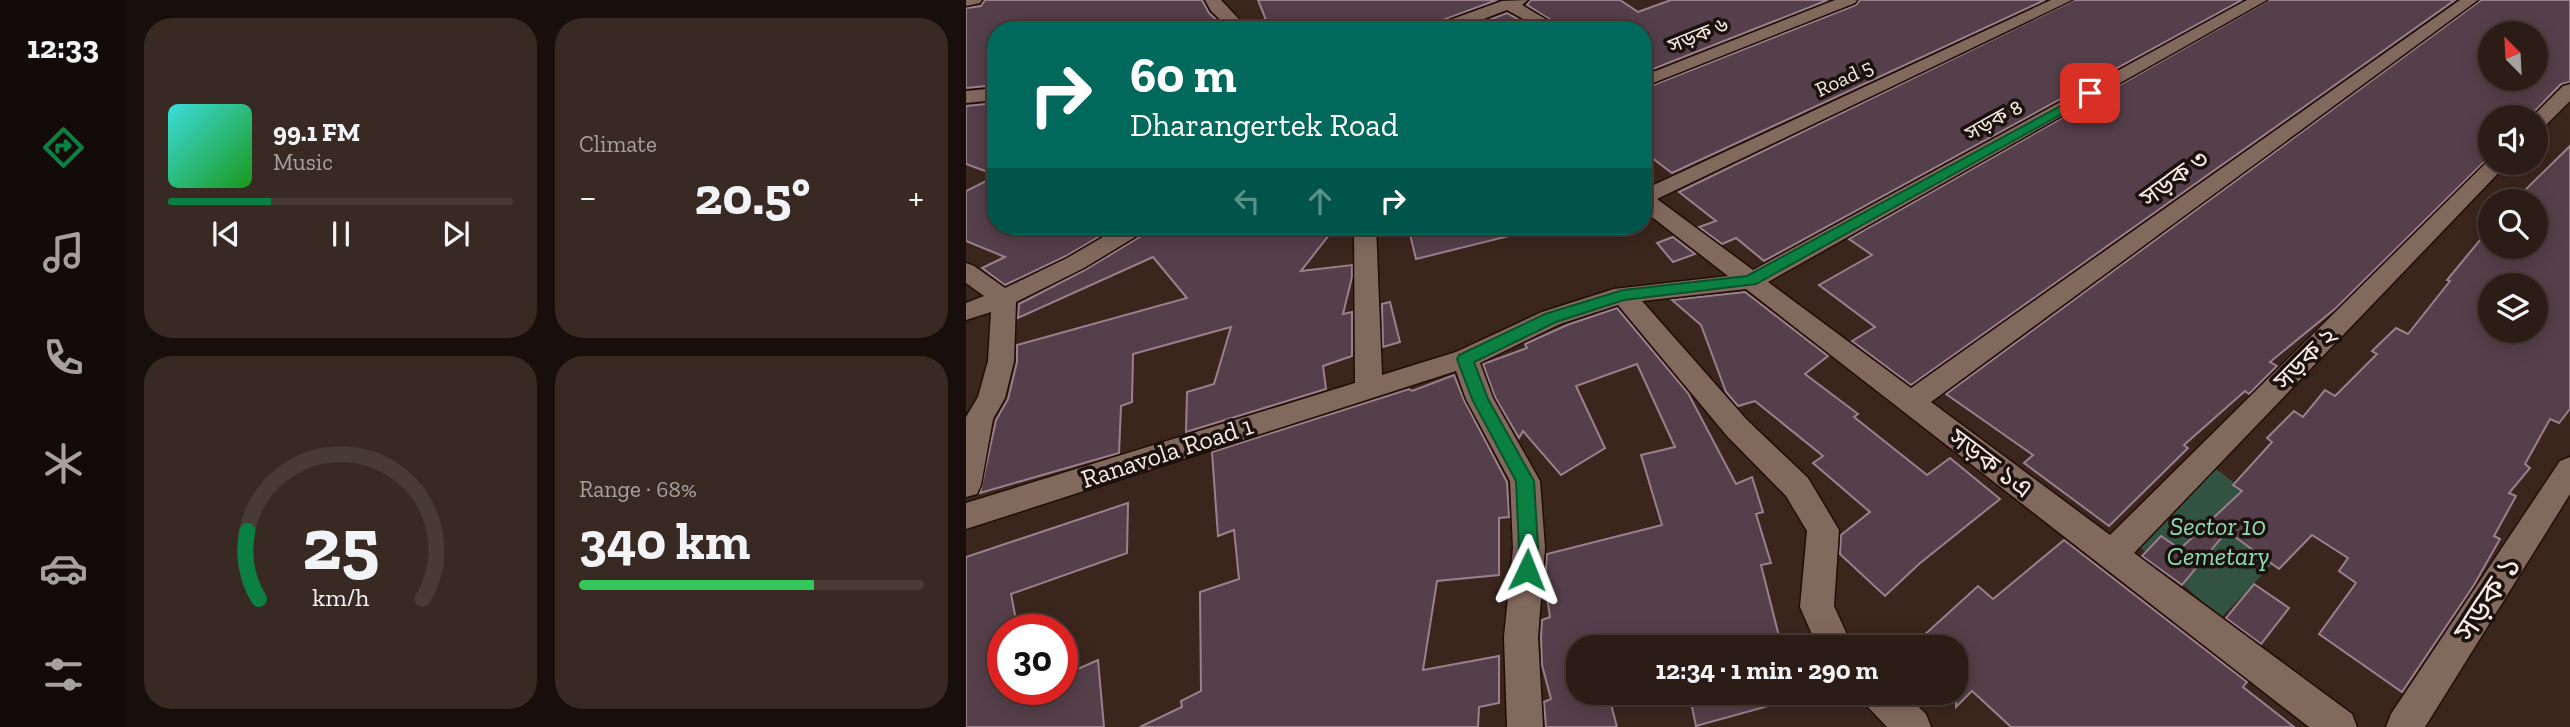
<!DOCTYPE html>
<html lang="en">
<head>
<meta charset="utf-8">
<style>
	body { margin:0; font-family:"Zilla Slab","Noto Sans Bengali",serif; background:#382923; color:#f1f3f6; height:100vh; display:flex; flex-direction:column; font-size:26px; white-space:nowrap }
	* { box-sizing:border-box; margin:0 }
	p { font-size:23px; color:#a6a1a1 }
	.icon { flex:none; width:38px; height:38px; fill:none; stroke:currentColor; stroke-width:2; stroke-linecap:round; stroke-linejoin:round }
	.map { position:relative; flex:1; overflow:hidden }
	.panel { display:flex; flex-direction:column; gap:18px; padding:18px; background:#180f0c; width:840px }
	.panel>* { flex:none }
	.banner { position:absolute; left:21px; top:21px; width:665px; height:214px; border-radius:28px; box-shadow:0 4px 18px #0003,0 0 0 2px #483a35; background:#00695c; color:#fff; overflow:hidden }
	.needle { width:46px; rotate:336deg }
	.tools { position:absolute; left:1512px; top:21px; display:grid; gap:14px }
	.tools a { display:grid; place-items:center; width:70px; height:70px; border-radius:50%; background:#2c1c16; box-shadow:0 4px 18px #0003,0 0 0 2px #483a35; font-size:35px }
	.speed { position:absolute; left:21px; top:614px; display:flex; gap:14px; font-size:35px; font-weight:700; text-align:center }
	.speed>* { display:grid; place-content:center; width:91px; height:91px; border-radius:50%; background:#2c1c16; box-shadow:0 4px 18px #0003,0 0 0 2px #483a35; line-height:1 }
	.speed .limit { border:10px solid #d22; background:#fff; color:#111 }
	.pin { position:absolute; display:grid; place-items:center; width:60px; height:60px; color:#fff; margin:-30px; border-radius:14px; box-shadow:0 4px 10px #0006 }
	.me { position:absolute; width:77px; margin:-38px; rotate:2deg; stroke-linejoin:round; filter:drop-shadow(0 0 5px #0008) }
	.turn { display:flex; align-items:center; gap:24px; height:147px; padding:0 28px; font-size:32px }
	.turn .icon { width:91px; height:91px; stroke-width:2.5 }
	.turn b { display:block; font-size:49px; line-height:60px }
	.lanes { display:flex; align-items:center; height:66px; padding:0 28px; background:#0003; justify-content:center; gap:35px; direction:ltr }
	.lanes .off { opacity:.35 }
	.big { font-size:52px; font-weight:700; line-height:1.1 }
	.panel .widget { flex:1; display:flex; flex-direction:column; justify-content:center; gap:10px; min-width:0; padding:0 24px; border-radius:28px; background:#382923 }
	.panel .dial { align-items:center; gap:0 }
	.dial svg { height:182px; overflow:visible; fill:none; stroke:#483a35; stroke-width:7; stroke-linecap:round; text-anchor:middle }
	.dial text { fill:#f1f3f6; stroke:none }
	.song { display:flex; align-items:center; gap:21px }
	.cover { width:84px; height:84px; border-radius:10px; background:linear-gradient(135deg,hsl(180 70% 55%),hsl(120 70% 35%)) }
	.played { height:7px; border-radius:4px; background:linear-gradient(90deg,#0b8043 30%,#483a35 30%) }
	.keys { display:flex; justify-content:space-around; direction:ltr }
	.heat { display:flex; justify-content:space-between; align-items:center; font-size:38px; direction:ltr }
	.charge { height:10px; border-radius:5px; background:linear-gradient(90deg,#34c759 68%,#483a35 0) }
	.panel .tiles { flex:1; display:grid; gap:18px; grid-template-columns:repeat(2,1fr) }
	.trip { position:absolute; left:600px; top:635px; width:402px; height:70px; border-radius:28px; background:#2c1c16; box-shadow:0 4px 18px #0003,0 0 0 2px #483a35; font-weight:700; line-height:70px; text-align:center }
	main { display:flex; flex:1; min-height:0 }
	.tab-bar { display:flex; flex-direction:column; width:126px; justify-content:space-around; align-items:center; background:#120b09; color:#a6a1a1 }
	.tab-bar .icon { width:49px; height:49px }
	.tab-bar .on { color:#0b8043 }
	.tab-bar b { font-size:32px; color:#f1f3f6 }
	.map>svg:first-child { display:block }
	.green { fill:#325242 }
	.building { fill:#553f4a; stroke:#9a808d; stroke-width:2; fill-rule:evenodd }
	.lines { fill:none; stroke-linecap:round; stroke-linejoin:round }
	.minor-casing { stroke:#210e06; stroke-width:3 }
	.minor { fill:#82695e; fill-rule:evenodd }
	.route { fill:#0b8043; stroke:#07532c; stroke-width:2 }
	.labels { text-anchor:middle; stroke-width:7; stroke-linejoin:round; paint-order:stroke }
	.far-street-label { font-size:21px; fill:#f7e8e2; stroke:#1b110d }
	.street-label { font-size:26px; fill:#f7e8e2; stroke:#1b110d }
	.park-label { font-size:26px; font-style:italic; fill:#8ddbb2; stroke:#1b110d }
	.near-street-label { font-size:32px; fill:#f7e8e2; stroke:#1b110d }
</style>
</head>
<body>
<main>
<nav class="tab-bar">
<b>12:33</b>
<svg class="icon on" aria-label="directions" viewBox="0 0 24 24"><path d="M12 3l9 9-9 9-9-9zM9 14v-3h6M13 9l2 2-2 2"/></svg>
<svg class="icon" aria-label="music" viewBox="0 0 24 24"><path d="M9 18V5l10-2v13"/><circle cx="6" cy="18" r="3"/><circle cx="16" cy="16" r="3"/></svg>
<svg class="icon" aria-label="phone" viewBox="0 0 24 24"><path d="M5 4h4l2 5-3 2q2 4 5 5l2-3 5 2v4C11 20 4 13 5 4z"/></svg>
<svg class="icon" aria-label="climate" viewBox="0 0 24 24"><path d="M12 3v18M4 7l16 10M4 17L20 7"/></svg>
<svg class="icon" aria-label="car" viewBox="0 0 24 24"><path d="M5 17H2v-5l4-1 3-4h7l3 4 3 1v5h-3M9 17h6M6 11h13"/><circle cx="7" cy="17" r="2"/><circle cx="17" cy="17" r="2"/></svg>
<svg class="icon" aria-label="filters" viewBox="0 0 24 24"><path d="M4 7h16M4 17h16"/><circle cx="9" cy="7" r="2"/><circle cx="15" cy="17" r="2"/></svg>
</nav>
<section class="panel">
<div class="tiles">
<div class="widget">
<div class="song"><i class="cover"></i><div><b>99.1 FM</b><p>Music</p></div></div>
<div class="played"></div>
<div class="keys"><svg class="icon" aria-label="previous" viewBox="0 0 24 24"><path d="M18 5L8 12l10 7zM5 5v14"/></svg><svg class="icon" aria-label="pause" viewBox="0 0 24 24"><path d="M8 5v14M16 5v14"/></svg><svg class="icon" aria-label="next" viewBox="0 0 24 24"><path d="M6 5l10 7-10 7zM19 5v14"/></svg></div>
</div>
<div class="widget"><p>Climate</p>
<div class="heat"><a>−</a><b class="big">20.5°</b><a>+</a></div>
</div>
<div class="widget dial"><svg viewBox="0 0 100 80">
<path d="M14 69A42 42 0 1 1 86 69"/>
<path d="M14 69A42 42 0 0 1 9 39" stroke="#0b8043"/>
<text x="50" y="56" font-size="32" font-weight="700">25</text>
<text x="50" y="72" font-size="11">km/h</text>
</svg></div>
<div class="widget"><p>Range · 68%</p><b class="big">340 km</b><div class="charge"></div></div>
</div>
</section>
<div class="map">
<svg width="1604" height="727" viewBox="0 0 1604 727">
	<rect width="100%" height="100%" fill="#3b261d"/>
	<polygon class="green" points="1245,465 1335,534 1255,618 1173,546"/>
	<g class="building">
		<polygon points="19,0 236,0 243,13 261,30 159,30 158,22 122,27 121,30 30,30 30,85 0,88 0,8 15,6"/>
		<polygon points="292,0 531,0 466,24 463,30 304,30"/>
		<polygon points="565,0 654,0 672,12 705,0 862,0 677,73 677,30 601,30 561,5"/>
		<polygon points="894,0 1079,0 706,173 677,151 677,89 890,5"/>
		<polygon points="1108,0 1276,0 798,261 770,238 756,244 733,227 750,221 713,192"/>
		<polygon points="1303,0 1489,0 945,385 886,341 909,327 853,285 906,255 883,239"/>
		<path d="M 1515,0 L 1604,0 L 1604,82 L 1595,84 L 1563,117 L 1524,117 L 1524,156 L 1370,308 L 1304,362 L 1311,366 L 1283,394 L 1279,391 L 1218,445 L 1222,448 L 1143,526 L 1058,463 L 1067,455 L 980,394 ZM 1524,33 L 1570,33 L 1570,79 L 1524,79 Z"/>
		<polygon points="541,13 571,30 497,30"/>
		<polygon points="30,103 30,175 0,164 0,106"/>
		<path d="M 1604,146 L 1604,409 L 1593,423 L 1584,419 L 1559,464 L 1564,468 L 1543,493 L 1550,496 L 1528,536 L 1534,539 L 1508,585 L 1436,692 L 1353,634 L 1390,583 L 1373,571 L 1382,558 L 1346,535 L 1313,569 L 1261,531 L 1216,585 L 1176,556 L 1195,536 L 1214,549 L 1276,491 L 1267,485 L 1306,442 L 1301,438 L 1328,411 L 1337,417 L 1359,390 L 1369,396 L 1411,354 L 1406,351 L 1430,328 L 1442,334 L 1484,281 L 1481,280 L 1524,228 L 1524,247 L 1570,247 L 1570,201 L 1551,198 ZM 1524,285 L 1570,285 L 1570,331 L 1524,331 Z"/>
		<polygon points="30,176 30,226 151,226 100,256 39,285 16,268 39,257 0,241 0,191"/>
		<polygon points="185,226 370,226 335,271 386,265 386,277 377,314 386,312 386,356 357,366 360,389 220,432 221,392 248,384 265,327 167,354 166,402 155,406 153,453 14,493 30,420 42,399 51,362 51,345 221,298 187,257 52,318 53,304 119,270 180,233"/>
		<polygon points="442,226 550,226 551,234 450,259"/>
		<polygon points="707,237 729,254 707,262 691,243"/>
		<polygon points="779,292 862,356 839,374 892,414 888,417 961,475 984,458 1034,499 953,564 919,596 874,554 875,535 904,512 847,463 857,456 789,401 772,406 760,392 735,325 706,300"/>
		<polygon points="424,302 434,342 417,347 416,304"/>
		<polygon points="651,308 722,393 770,484 786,477 797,512 790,514 805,563 795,565 816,648 612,648 612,693 642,693 651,727 580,727 578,702 585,699 576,665 575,637 576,620 584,617 579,582 581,554 696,525 675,455 709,447 671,364 610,386 639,448 595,475 557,431 553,438 529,397 517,364 561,348 559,344 601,325"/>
		<polygon points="488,375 498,400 541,482 543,517 533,518 533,575 471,581 457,670 533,656 533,703 513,707 512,727 174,727 216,707 215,701 235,691 234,592 273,579 268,530 252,536 246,452 443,389 446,391"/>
		<polygon points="162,503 161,553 45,594 52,630 37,630 37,690 96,690 96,676 132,660 138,727 0,727 0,557"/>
		<polygon points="1098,540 1281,682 1277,687 1328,727 1045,727 1006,691 990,707 990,648 944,648 1012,586 1027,599"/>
		<polygon points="1288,584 1323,608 1295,644 1260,618"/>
		<polygon points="723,693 823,693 824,700 730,726"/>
	</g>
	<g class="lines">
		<defs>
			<g id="minor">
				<polygon points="0,0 16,0 14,3 0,6"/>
				<polygon points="239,0 255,0 283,30 265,30 245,11"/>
				<polygon points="562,0 556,5 598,30 577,30 541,10 489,30 465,30 467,26 536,1"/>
				<polygon points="869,0 891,0 889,3 677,87 677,76"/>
				<polygon points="1085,0 1106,0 691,199 787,270 1281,0 1301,0 802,282 945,388 1494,0 1512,0 965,402 1144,535 1524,159 1524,163 1542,163 1168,553 1386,714 1391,727 1343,727 780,289 676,301 781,420 842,478 873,530 868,606 887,648 852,648 834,607 841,531 820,496 761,436 652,305 594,324 514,363 527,398 574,481 579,548 572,637 577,727 541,727 538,637 547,548 544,481 500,399 490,371 0,529 0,503 389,383 388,226 410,226 416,375 490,352 576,312 648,289 762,276 677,210 677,190"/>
				<polygon points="1604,84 1604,101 1577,128 1570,130 1570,117 1566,117 1597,86"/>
				<polygon points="30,88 30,100 0,103 0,91"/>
				<polygon points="156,226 182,226 179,231 118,268 50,302 48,361 39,398 27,419 15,485 11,494 0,497 0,417 12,397 22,361 25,312 0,320 0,303 18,296 0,283 0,263 8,266 39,288 101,258"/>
				<polygon points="1604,457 1604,494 1459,727 1420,727 1425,714 1594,461"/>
				<polygon points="895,693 938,693 960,714 965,727 921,727 900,705"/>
			</g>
		</defs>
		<use href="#minor" class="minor-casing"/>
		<use href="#minor" class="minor"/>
	</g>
	<polygon class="route" points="1124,90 1129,93 1128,96 790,284 658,300 590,322 508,362 522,399 568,481 572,548 568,576 561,579 554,576 551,570 553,548 550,481 506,399 491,359 493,355 579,314 657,290 781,276"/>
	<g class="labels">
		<g class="far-street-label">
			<text transform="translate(732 35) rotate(-22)" y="7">সড়ক ৬</text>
			<text transform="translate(878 78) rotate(-25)" y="7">Road 5</text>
			<text transform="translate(1028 120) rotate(-29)" y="7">সড়ক ৪</text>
		</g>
		<g class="street-label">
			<text transform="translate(1208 178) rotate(-36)" y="9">সড়ক ৩</text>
			<text transform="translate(1339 358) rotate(-45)" y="9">সড়ক ২</text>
			<text transform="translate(201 452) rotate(-18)" y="9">Ranavola Road 1</text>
			<text transform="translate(1025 463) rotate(37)" y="9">সড়ক ১এ</text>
		</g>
		<g class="park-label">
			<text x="1252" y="535">Sector 10<tspan x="1252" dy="30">Cemetary</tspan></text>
		</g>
		<g class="near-street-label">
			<text transform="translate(1521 598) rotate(-57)" y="11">সড়ক ১</text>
		</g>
	</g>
</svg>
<div class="tools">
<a><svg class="needle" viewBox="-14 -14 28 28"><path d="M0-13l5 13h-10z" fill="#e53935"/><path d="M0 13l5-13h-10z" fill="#a6a1a1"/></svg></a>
<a><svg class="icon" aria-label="sound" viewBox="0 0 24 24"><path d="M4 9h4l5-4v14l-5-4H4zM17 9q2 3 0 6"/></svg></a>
<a><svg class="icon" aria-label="search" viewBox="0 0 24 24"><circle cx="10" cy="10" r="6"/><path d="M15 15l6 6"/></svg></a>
<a><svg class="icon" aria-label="layers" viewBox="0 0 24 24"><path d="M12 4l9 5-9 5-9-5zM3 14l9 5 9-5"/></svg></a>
</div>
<div class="speed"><div class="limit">30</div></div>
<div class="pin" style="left:1124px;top:93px;background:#d93025"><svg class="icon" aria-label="arrive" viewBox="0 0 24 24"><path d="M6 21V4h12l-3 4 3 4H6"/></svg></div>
<svg class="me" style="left:561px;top:570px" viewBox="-20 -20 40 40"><path d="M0-17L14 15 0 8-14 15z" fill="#0b8043" stroke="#fff" stroke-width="4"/></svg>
<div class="trip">12:34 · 1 min · 290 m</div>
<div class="banner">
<div class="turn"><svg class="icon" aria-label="right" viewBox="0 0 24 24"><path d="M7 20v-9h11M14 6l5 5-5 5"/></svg><div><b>60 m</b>Dharangertek Road</div></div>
<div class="lanes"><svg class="icon off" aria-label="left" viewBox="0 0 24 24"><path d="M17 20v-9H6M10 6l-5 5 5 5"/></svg><svg class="icon off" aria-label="ahead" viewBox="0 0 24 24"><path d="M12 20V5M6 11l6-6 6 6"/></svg><svg class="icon" aria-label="right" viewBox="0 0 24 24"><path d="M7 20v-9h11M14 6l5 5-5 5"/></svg></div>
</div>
</div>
</main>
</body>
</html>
